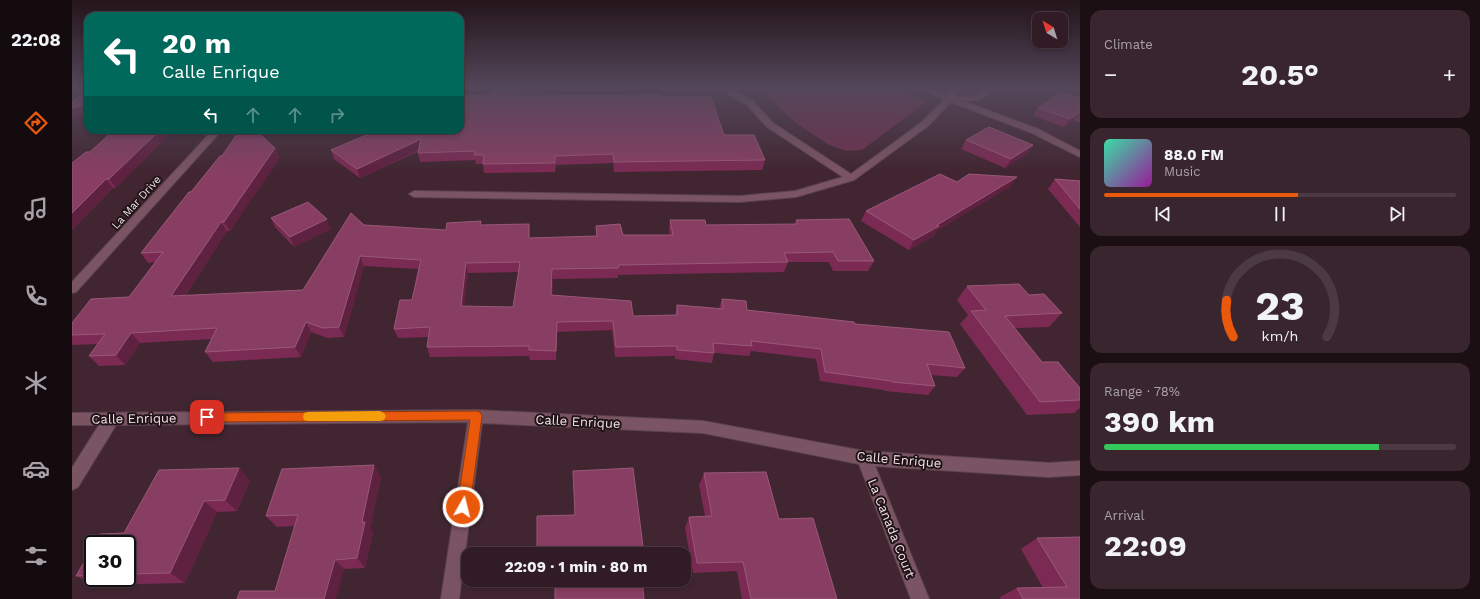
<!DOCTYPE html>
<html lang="en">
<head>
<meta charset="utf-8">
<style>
	body { margin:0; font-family:"Work Sans",sans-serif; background:#39252d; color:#f1f3f6; height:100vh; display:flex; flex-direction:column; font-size:15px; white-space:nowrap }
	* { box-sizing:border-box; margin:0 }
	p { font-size:13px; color:#a8a1a7 }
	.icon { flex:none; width:22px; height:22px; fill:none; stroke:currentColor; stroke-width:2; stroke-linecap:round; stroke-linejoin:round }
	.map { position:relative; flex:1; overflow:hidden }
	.sheet { display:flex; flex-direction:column; gap:10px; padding:10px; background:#1b0f14; width:400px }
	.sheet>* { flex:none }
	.hud { position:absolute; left:12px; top:12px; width:380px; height:122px; border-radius:12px; box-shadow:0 2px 6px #0003,0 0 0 1px #4c3a42; background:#00695c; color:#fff; overflow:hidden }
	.needle { width:26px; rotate:322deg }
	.buttons { position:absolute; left:960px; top:12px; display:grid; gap:8px }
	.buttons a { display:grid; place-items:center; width:36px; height:36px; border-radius:8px; background:#311c25; box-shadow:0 2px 6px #0003,0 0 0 1px #4c3a42; font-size:20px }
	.speed { position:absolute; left:12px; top:535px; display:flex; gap:8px; font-size:20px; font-weight:700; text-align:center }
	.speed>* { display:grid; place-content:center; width:52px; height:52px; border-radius:50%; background:#311c25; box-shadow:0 2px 6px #0003,0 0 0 1px #4c3a42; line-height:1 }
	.speed .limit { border:2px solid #111; border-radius:6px; background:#fff; color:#111 }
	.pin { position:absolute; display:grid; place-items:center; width:34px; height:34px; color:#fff; margin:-17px; border-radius:8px; box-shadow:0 2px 6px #0006 }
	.me { position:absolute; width:44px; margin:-22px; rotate:8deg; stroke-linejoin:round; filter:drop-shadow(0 0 3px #0008) }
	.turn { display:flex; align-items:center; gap:14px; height:84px; padding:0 12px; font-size:18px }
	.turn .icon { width:52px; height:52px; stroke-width:2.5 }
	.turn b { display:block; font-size:28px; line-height:34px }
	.lanes { display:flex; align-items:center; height:38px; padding:0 12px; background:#0003; justify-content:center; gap:20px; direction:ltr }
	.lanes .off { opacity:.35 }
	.big { font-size:30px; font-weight:700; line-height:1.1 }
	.sheet .widget { flex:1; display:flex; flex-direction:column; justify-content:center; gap:6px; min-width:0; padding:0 14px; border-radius:12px; background:#39252d }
	.sheet .dial { align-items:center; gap:0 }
	.dial svg { height:104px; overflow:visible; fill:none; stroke:#4c3a42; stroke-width:7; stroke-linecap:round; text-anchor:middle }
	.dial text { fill:#f1f3f6; stroke:none }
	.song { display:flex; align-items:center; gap:12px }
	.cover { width:48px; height:48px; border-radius:6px; background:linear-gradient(135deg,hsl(160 70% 55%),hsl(300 70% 35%)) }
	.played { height:4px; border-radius:2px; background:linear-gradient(90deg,#ea580c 55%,#4c3a42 55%) }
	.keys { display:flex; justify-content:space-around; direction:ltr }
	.heat { display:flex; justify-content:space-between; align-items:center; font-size:22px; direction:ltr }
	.charge { height:6px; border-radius:3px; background:linear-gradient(90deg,#34c759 78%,#4c3a42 0) }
	.trip { position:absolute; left:389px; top:547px; width:230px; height:40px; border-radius:12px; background:#311c25; box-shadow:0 2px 6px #0003,0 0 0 1px #4c3a42; font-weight:700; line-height:40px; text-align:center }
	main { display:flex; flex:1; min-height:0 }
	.tab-bar { display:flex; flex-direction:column; width:72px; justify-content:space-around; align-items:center; background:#140b0f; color:#a8a1a7 }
	.tab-bar .icon { width:28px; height:28px }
	.tab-bar .selected { color:#ea580c }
	.tab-bar b { font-size:18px; color:#f1f3f6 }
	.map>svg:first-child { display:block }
	.green { fill:#6d304c }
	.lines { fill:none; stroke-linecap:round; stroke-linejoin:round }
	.minor-casing { stroke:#5d444e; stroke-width:2 }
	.minor { fill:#7b5463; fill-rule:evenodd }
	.wall { fill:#7b2b53; fill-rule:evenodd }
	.shaded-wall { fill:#5e213f }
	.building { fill:#883e63; stroke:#995878; fill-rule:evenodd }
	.route { fill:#ea580c; stroke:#983908 }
	.slow { fill:#f59e0b }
	.labels { text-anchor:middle; stroke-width:4; stroke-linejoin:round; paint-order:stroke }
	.street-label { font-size:11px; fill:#f3e1e8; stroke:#201418 }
	.near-street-label { font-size:13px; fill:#f3e1e8; stroke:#201418 }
</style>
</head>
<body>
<main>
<nav class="tab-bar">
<b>22:08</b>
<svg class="icon selected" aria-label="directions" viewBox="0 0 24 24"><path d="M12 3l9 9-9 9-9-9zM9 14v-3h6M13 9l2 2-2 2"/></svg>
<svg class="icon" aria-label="music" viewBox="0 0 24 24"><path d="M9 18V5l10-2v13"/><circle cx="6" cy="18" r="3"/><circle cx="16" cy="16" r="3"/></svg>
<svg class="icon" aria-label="phone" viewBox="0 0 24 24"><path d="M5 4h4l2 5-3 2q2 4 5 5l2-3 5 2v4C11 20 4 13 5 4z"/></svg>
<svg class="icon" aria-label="climate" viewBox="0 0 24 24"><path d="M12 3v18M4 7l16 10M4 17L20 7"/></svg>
<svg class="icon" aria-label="car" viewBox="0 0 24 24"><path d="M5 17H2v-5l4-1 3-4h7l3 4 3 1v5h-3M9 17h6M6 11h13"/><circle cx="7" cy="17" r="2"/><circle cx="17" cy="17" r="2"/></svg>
<svg class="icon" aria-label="filters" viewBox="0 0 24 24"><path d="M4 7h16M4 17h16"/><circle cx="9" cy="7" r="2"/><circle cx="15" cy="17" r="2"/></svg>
</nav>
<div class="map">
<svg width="1008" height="599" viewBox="0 0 1008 599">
	<rect width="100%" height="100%" fill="#412631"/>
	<polygon class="green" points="687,88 826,88 846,96 852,101 853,103 790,150 774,151 757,145 724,123"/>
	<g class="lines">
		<defs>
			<g id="minor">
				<polygon points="588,88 657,88 681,101 701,123 779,174 850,122 873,99 846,88 857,88 875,95 877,88 886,88 882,97 902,96 915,88 924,88 907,100 891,101 966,129 1008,151 1008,157 960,133 879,102 856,126 782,180 724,197 668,202 342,197 337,194 342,191 668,196 723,191 771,177 695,127 675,105 651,91 592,90"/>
				<polygon points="141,130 150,130 4,292 0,293 0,282"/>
				<polygon points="404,410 631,421 792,451 977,463 1008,461 1008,475 977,477 803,466 857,599 839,599 787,464 631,433 410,423 387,599 369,599 396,422 44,425 6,487 0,490 0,468 27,425 0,425 0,413"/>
			</g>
		</defs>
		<use href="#minor" class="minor-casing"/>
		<use href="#minor" class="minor"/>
	</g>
	<g class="wall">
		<polygon points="450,88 448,96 589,97 652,135 693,160 690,170 542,172 541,163 484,165 483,172 412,173 411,164 404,164 403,160 348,162 346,153 347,151 288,178 262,159 259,150 418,95"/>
		<polygon points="1008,98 1008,123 1002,120 992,127 961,116 966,108"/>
		<polygon points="42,130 44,188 41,188 1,229 0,229 0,163 18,152"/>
		<polygon points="894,140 961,145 955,154 933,168 889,149"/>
		<path d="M 208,157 L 158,231 L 155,231 L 113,296 L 231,290 L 292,225 L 374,230 L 409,221 L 409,225 L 458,234 L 458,238 L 524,236 L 524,226 L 551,235 L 598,235 L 597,230 L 598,220 L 634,225 L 722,225 L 724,220 L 802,261 L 796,271 L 761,271 L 757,262 L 716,262 L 712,272 L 546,275 L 546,278 L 481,279 L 480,295 L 561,316 L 603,315 L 605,305 L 647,308 L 650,299 L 675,310 L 783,324 L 893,368 L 885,377 L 859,375 L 863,386 L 856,395 L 813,391 L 812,390 L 748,381 L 744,359 L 679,351 L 677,356 L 642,353 L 640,363 L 603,359 L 603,356 L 543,357 L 540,330 L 485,332 L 484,360 L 458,360 L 457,356 L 358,357 L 355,347 L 357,337 L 326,338 L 322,329 L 340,300 L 346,269 L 292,266 L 272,337 L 256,338 L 239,332 L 229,357 L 141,362 L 133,352 L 140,339 L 68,343 L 53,365 L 27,366 L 17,356 L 26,344 L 0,345 L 0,323 L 57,297 L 83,262 L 76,263 L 69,253 L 119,192 ZM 447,272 L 441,307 L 392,306 L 396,273 Z"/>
		<polygon points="983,179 1008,181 1008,227 976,189"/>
		<polygon points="939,186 864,231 862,236 837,250 789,221 794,211"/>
		<polygon points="199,218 259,229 222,247 203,227"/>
		<polygon points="895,286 957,295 990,313 977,327 943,328 970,362 1008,388 1008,408 1002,413 955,415 888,324 896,315 885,300"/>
		<polygon points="632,473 707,519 765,599 670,599 665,571 621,573 613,528 617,517 633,516 627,485"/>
		<polygon points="309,477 298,528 301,532 293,568 272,569 203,591 223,526 205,527 194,516"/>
		<polygon points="178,480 165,511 145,512 113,583 23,585 4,576 21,546 21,578 55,578 55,544 52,533"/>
		<polygon points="965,538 1008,599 929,599 928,597 945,588 971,588 949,549"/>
	</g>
	<g class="shaded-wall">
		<polygon points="447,88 450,88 446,105 445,96"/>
		<polygon points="16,104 16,114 0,119 0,108"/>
		<polygon points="1008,112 1002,120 992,127 998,119"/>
		<polygon points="88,130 102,130 44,188 37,179"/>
		<polygon points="349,139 351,148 288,178 285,169"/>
		<polygon points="961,145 955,154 933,168 939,159"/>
		<polygon points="203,148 208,157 158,231 152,222"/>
		<polygon points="945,177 939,186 864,231 862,236 837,250 842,240 865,225"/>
		<polygon points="34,179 41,188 1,229 0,227 0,213"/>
		<polygon points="255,219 259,229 222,247 218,237"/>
		<polygon points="149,222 155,231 106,306 99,296"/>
		<polygon points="457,224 458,234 457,248"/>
		<polygon points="288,256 292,266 272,337 267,327"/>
		<polygon points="394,263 396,273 391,316 389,306"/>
		<polygon points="480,269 481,279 480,304 479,295"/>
		<polygon points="234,322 239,332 229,357 223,347"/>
		<polygon points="59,333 68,343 53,365 44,355"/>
		<polygon points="302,465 309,477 298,528 301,532 293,568 285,558 290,522"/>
		<polygon points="167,468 178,480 165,511 153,500"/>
		<polygon points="132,501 145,512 113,583 98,573"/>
		<polygon points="263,560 272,569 264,599 252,599"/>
	</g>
	<g class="building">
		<polygon points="420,88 447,88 445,96 589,95 589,97 639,97 652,135 682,135 693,160 542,162 541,154 483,156 483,163 411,164 412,155 402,155 403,151 346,153 349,139 285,169 259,150 306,130 388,130 388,96 418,95"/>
		<polygon points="16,90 16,104 0,108 0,102"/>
		<polygon points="989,92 1008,98 1008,112 998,119 966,108"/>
		<polygon points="917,127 961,145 939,159 894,140"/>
		<polygon points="42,130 88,130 37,179 34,179 0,213 0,163 14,152 18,152"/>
		<path d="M 168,130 L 183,130 L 203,148 L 152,222 L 149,222 L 99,296 L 231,290 L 279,213 L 292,225 L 374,230 L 375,223 L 409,221 L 408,225 L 457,224 L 457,238 L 525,236 L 524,226 L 548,224 L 551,235 L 601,235 L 598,220 L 633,220 L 634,225 L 726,224 L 724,220 L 777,219 L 802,261 L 766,261 L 761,252 L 712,253 L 716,262 L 547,265 L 546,268 L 480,269 L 479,295 L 559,301 L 561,316 L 605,315 L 605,305 L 651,309 L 650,299 L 674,301 L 675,310 L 782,322 L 783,324 L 877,332 L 893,368 L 855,364 L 863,386 L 820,382 L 819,381 L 753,372 L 749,349 L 679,341 L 680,346 L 641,343 L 642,353 L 605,350 L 605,346 L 544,347 L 541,321 L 485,322 L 484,351 L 457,350 L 457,346 L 355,347 L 358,327 L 322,329 L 328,300 L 340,300 L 349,260 L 288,256 L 267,327 L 251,328 L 234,322 L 223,347 L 133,352 L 145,328 L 59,333 L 44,355 L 17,356 L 33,334 L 0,335 L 0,323 L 19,299 L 57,297 L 91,252 L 69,253 L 117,192 L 119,192 L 148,156 L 150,156 ZM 448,262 L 441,307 L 389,306 L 394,263 Z"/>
		<polygon points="868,174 885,182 897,174 945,177 865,225 867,226 842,240 794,211"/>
		<polygon points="983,179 1008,181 1008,209"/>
		<polygon points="236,202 255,219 218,237 199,218"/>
		<polygon points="947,284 957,295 972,294 990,313 933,316 970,362 986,362 1008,388 1008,400 968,402 899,311 914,310 895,286"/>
		<polygon points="302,465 290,522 293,522 285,558 263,560 252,599 165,599 168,591 203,591 226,515 194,516 210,469"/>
		<polygon points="167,468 153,500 132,501 98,573 55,574 55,544 22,544 28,534 52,533 87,470"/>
		<polygon points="561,468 572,554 465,554 465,516 503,515 501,471"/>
		<polygon points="694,472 707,519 741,518 765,599 679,599 671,562 625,563 617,517 640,516 632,473"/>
		<polygon points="1008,537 1008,599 951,599 945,588 995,587 965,538"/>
		<polygon points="21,546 21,575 4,576"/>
		<polygon points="483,580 570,580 572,599 483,599"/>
	</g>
	<linearGradient id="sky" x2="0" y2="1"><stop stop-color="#24151b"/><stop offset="0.51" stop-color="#54475a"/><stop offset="1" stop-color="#54475a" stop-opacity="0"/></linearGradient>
	<rect width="1008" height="172" fill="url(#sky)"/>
	<polygon class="route" points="404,411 408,412 410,416 398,507 396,512 391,513 387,512 385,507 398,420 135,422 131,421 130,417 131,414 135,413"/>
	<polygon class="slow" points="308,411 312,413 314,416 312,420 308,421 236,421 232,420 231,417 232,413 236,412"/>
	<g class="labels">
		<g class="street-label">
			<text transform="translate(64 202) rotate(-48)" y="4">La Mar Drive</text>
		</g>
		<g class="near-street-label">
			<text transform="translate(62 418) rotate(-1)" y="5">Calle Enrique</text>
			<text transform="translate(506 421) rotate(3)" y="5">Calle Enrique</text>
			<text transform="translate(827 459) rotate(5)" y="5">Calle Enrique</text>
			<text transform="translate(820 528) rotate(68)" y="5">La Canada Court</text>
		</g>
	</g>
</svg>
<div class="buttons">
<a><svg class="needle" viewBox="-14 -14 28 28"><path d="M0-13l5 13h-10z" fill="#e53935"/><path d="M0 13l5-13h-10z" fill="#a8a1a7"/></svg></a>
</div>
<div class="speed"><div class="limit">30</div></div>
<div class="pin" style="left:135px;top:417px;background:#d93025"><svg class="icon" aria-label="arrive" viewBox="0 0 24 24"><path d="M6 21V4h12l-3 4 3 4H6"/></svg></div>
<svg class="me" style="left:391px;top:507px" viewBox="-20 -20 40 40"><circle r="17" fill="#ea580c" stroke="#fff" stroke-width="3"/><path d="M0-11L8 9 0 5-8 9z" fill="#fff"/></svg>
<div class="trip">22:09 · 1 min · 80 m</div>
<div class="hud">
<div class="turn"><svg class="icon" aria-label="left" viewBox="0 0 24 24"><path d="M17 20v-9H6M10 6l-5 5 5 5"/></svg><div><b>20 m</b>Calle Enrique</div></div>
<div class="lanes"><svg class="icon" aria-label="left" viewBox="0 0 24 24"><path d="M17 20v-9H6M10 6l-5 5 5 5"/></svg><svg class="icon off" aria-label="ahead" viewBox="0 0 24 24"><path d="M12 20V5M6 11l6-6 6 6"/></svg><svg class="icon off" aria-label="ahead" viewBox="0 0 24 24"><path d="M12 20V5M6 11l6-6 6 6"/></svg><svg class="icon off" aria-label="right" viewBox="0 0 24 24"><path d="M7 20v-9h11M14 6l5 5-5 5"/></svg></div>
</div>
</div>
<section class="sheet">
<div class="widget"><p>Climate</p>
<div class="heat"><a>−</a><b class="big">20.5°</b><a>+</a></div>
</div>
<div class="widget">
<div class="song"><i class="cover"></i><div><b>88.0 FM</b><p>Music</p></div></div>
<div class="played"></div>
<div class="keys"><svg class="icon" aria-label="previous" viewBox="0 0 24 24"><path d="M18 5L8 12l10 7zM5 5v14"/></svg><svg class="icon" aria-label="pause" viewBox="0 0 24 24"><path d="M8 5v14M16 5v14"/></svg><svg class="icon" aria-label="next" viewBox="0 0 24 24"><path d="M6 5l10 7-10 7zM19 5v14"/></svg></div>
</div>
<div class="widget dial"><svg viewBox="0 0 100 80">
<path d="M14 69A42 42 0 1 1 86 69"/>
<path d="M14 69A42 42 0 0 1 9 41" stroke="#ea580c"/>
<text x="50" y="56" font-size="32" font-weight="700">23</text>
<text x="50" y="72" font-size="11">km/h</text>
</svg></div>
<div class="widget"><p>Range · 78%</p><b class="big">390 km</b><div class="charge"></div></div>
<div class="widget"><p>Arrival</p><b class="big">22:09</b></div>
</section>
</main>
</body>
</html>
